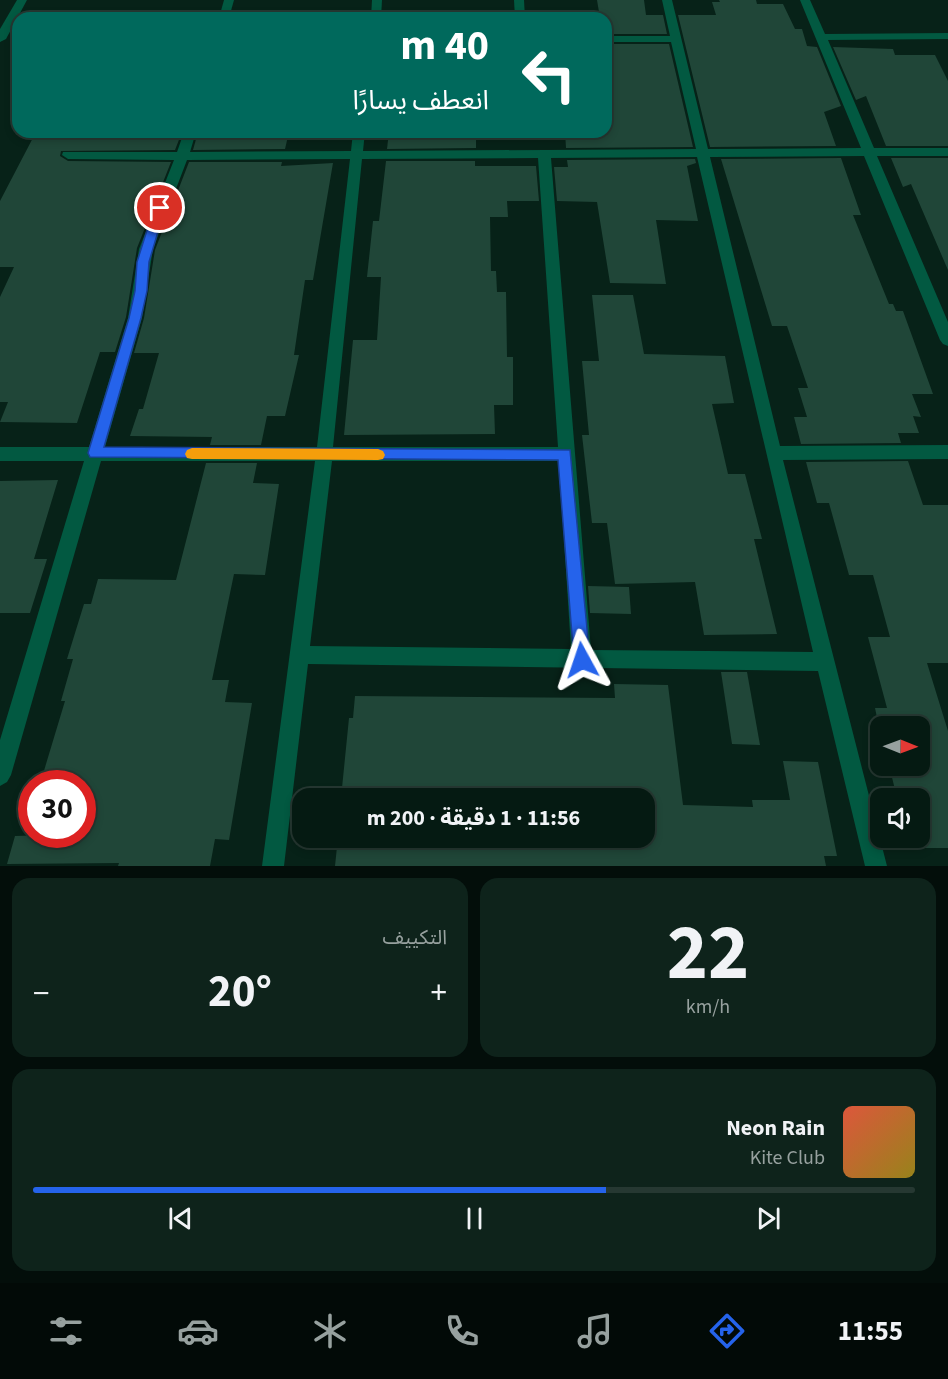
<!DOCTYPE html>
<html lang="ar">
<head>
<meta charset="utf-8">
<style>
	body { margin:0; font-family:"Source Sans 3","Noto Sans Arabic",sans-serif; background:#0e231b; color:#f1f3f6; direction:rtl; height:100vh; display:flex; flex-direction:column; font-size:22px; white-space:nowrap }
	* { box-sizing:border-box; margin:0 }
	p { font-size:20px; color:#97a19f }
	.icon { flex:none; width:33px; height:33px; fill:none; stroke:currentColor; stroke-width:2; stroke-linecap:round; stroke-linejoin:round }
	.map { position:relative; height:866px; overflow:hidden; direction:ltr }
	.details { display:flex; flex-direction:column; gap:12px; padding:12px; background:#030e0a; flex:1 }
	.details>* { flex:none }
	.hud { position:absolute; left:12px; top:12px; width:600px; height:126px; border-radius:18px; box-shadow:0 3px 9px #0003,0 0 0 2px #263832; direction:rtl; background:#00695c; color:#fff; overflow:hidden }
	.needle { width:39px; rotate:91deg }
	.controls { position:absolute; left:870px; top:716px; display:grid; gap:12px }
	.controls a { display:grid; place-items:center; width:60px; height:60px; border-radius:12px; background:#051a12; box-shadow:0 3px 9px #0003,0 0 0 2px #263832; font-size:30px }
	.speed { position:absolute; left:18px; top:770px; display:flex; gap:12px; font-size:30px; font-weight:700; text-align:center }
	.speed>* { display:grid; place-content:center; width:78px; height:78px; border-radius:50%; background:#051a12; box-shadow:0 3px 9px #0003,0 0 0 2px #263832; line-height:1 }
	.speed .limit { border:9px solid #d22; background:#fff; color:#111 }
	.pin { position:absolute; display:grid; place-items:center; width:51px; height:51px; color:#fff; margin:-26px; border:3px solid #fff; border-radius:50%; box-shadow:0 2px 6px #0007 }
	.me { position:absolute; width:66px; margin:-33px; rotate:355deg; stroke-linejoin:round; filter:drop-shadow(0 0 4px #0008) }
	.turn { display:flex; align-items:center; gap:21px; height:126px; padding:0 24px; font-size:27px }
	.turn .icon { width:78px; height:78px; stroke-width:2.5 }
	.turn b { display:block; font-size:42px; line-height:51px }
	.big { font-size:45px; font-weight:700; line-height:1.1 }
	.details .card { flex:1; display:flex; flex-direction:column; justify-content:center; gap:9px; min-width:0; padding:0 21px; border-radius:18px; background:#0e231b }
	.details .dial { align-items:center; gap:0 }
	.dial b { font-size:78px; line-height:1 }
	.song { display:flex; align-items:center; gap:18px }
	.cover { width:72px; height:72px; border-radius:9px; background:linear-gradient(135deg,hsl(10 70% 55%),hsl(50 70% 35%)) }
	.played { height:6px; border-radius:3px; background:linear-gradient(90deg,#2563eb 65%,#263832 65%) }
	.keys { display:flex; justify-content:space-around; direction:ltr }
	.heat { display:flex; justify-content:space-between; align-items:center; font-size:33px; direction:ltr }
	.details .tiles { flex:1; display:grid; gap:12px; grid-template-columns:1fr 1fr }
	.card:last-child { grid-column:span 2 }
	.trip { position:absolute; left:292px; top:788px; width:363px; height:60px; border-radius:18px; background:#051a12; box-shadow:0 3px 9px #0003,0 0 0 2px #263832; font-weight:700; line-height:60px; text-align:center; direction:rtl }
	.dock { display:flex; height:96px; justify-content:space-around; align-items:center; background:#020a07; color:#97a19f }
	.dock .icon { width:42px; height:42px }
	.dock .on { color:#2563eb }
	.dock b { font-size:27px; color:#f1f3f6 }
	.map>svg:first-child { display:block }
	.building { fill:#204638 }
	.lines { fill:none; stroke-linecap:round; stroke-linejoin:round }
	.minor { fill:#025941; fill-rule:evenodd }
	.tertiary { fill:#025941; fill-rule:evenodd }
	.route { fill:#2563eb; stroke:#184099; stroke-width:1.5 }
	.slow { fill:#f59e0b }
</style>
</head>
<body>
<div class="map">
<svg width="948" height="866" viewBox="0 0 948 866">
	<rect width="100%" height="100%" fill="#072218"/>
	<g class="building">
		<polygon points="597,0 644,0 646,15 663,15 667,34 606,34 606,18 600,18"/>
		<polygon points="719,0 756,0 757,4 783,4 795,29 802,29 807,46 817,47 841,106 824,112 836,146 710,147 678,15 716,15 712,2 720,2"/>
		<polygon points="606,44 669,44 693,147 566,148 565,132 606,132 606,85 608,85"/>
		<polygon points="833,47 893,49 895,55 935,55 948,81 948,146 886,146 866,96 856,100"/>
		<polygon points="36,132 182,132 175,150 61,151 60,156 68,161 171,162 137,248 126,317 115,352 100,352 77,423 0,422 8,402 0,402 0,297 14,267 0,267 0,201"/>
		<polygon points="198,132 289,132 285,149 193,150"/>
		<polygon points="389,132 476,132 476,148 387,149"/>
		<polygon points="841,158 861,215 853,215 889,304 893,304 896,311 903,311 933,394 912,394 921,417 913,416 919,433 898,433 901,443 801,444 794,417 807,417 798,388 808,388 787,326 772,326 721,159"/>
		<polygon points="891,158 948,158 948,270 911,184 903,187"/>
		<polygon points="695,159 696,163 687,166 698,221 656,220 666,284 610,283 597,202 557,201 554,167 568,167 567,160"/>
		<polygon points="386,161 475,161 475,166 536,166 539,201 507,201 508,217 490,217 491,271 496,271 497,292 506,292 507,357 513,357 513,405 494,405 495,434 344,435 353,340 377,340 381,277 367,277 373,221 379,221"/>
		<polygon points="189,162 282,162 281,166 333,163 313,280 305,280 294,355 299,355 285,416 267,416 261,445 210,445 212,437 130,436 139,409 143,409 159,353 134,353 144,318 155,250"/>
		<polygon points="592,295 633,295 644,354 725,356 734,403 712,404 728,474 745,474 762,539 754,539 777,634 704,635 695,582 615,584 607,523 592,523 582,435 589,435 582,361 599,361"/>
		<polygon points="908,461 923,505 948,505 948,663 927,663 948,731 948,848 918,848 915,837 920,837 920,798 897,798 889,765 920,765 920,726 880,726 880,732 875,708 887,708 868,637 890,637 873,575 849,575 829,503 817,503 806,462"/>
		<polygon points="206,463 257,463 253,483 279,484 265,575 234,574 212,680 229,680 225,702 252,703 229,840 215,839 210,866 118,866 119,863 7,864 15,836 82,834 82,783 66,783 68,775 43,774 65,701 61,701 73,659 67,659 84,604 91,604 98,579 176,580"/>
		<polygon points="58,480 34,559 47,559 30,613 0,613 0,481"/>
		<polygon points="588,586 629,587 631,614 590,613"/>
		<polygon points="721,672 747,672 760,745 732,744"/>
		<polygon points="614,684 668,685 683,805 753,807 752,800 790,800 783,761 818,762 837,856 824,856 826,866 335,866 338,837 645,837 645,798 341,798 349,718 353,718 355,696 615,698"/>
	</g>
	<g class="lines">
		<g class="minor">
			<polygon points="224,0 234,0 229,18 219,18"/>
			<polygon points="372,0 382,0 381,18 371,18"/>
			<polygon points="514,0 524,0 525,18 515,18"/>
			<path d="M 662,0 L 672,0 L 708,149 L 861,148 L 800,0 L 810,0 L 825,34 L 948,33 L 948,39 L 828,40 L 874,148 L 948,148 L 948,156 L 877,156 L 948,322 L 948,346 L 943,344 L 940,340 L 864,156 L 710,157 L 780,446 L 948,445 L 948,459 L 783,460 L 887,866 L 865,866 L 818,671 L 308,664 L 284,866 L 262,866 L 315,461 L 101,461 L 11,775 L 7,782 L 0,786 L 0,740 L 84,461 L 0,461 L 0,447 L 89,447 L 128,318 L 139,249 L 174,160 L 68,159 L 62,155 L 63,152 L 177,152 L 184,132 L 196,132 L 190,152 L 351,151 L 353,132 L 365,132 L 363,151 L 696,149 L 671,42 L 606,42 L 606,36 L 670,36 ZM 697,157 L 813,652 L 591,650 L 551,158 ZM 538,158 L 558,447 L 333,447 L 362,159 ZM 350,159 L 317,447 L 105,447 L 142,318 L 153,249 L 187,160 ZM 332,461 L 559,461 L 571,649 L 310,646 Z"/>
		</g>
		<polygon class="tertiary" points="17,0 27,0 6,39 0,42 0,29"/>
	</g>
	<polygon class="route" points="160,204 165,208 149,262 147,291 141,318 104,447 570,450 590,660 587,665 582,667 576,665 574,660 558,460 90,457 88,453 129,318 135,291 137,262 154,208"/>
	<polygon class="slow" points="192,448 378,449 383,451 385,455 383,459 378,460 192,459 187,458 185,454 187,450"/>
</svg>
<div class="controls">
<a><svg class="needle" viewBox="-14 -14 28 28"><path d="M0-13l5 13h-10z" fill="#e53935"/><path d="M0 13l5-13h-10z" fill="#97a19f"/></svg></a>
<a><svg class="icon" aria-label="sound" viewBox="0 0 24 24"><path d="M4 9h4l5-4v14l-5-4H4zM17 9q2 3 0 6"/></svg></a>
</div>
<div class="speed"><div class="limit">30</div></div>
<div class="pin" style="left:160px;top:208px;background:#d93025"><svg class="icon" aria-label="arrive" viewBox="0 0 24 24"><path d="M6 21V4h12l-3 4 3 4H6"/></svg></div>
<svg class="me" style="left:582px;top:660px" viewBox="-20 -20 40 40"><path d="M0-17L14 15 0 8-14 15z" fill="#2563eb" stroke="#fff" stroke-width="4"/></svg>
<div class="trip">11:56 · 1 دقيقة · 200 m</div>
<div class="hud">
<div class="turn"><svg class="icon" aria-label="left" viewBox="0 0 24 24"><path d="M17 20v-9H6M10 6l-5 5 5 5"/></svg><div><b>40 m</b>انعطف يسارًا</div></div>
</div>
</div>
<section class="details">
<div class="tiles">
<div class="card dial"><b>22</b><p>km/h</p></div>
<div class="card"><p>التكييف</p>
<div class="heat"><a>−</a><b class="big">20°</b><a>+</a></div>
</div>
<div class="card">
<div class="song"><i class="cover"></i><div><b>Neon Rain</b><p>Kite Club</p></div></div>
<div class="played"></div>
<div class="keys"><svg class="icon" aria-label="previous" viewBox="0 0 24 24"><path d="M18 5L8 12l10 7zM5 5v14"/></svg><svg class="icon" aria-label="pause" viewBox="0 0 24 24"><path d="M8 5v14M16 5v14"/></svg><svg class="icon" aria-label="next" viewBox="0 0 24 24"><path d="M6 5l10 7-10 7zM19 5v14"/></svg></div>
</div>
</div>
</section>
<nav class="dock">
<b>11:55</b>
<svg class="icon on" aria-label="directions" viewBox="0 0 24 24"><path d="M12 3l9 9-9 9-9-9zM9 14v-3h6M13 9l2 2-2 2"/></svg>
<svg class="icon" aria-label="music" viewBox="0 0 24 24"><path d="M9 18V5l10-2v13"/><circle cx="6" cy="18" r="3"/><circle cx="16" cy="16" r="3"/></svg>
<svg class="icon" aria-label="phone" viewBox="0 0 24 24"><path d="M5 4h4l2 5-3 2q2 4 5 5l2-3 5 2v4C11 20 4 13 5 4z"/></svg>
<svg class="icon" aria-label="climate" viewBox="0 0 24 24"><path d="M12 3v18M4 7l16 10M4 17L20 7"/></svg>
<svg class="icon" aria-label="car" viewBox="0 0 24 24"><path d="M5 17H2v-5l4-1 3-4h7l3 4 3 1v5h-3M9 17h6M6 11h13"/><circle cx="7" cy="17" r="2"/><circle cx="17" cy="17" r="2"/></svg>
<svg class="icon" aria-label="filters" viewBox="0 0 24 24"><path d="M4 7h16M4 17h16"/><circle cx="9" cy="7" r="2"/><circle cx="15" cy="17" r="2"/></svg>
</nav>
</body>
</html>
